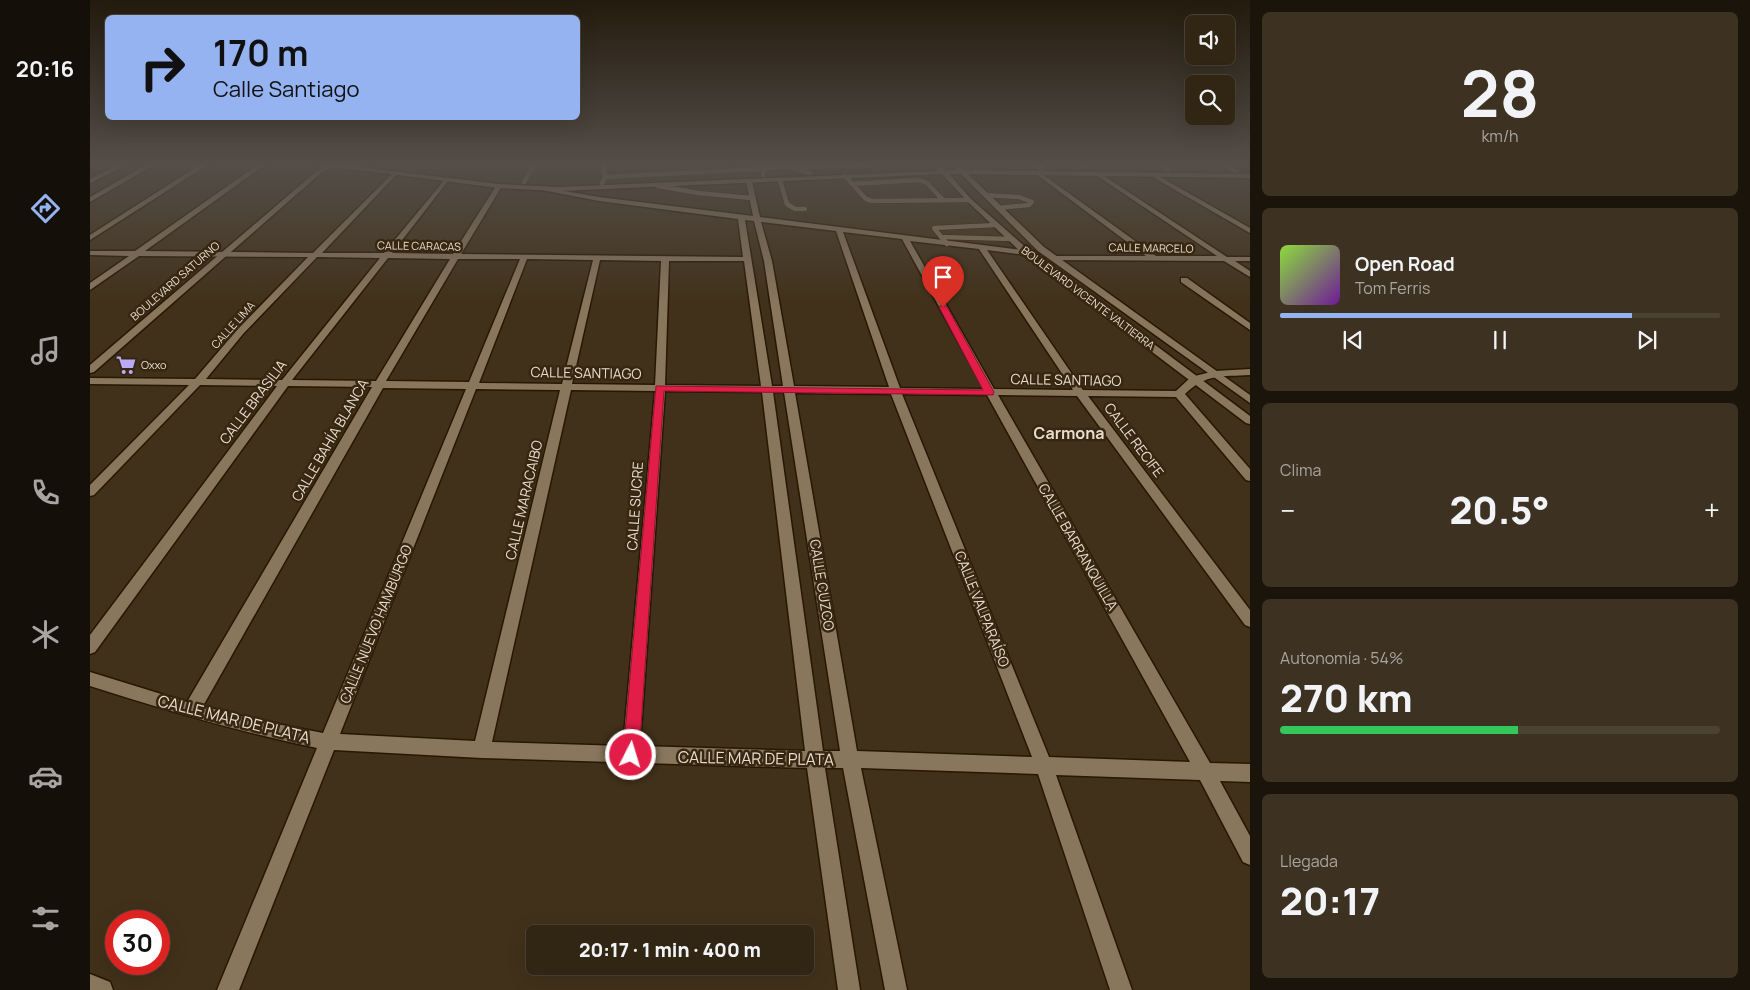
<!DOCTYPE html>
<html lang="es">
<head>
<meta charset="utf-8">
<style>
	body { margin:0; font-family:Manrope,sans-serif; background:#3d3122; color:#f1f3f6; height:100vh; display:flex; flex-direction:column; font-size:19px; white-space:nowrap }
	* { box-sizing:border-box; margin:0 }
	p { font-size:16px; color:#a8a5a0 }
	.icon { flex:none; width:28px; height:28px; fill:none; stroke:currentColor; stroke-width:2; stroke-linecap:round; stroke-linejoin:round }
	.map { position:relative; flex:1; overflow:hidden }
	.panel { display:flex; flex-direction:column; gap:12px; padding:12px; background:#1b140b; width:500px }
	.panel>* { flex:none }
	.banner { position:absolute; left:15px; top:15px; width:475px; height:105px; border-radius:8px; box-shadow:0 5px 20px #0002,0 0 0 1px #4c4234; background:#95b2f1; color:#111; overflow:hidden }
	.buttons { position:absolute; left:1095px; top:15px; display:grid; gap:10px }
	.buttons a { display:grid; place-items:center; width:50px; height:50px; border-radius:8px; background:#312514; box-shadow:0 5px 20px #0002,0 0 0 1px #4c4234; font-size:25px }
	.speed { position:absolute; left:15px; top:910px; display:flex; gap:10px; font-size:25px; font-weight:700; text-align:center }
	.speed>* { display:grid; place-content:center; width:65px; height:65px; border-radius:50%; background:#312514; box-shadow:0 5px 20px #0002,0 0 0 1px #4c4234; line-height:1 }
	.speed .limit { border:8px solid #d22; background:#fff; color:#111 }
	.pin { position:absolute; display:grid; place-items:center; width:42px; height:42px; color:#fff; margin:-51px -21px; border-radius:50% 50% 50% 0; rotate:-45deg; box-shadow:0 0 5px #0007 }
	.pin .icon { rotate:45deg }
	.me { position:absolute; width:55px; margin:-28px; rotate:5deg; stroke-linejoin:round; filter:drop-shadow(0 0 4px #0008) }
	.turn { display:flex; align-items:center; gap:18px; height:105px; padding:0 25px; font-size:22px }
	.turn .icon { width:65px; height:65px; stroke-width:2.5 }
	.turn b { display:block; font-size:35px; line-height:42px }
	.big { font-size:38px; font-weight:800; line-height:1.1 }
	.panel .card { flex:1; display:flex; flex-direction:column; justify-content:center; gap:8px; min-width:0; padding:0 18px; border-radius:8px; background:#3d3122 }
	.panel .dial { align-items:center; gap:0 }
	.dial b { font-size:65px; line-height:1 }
	.song { display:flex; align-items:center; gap:15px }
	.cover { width:60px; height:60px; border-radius:8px; background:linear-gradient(135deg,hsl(90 70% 55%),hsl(280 70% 35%)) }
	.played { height:5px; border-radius:2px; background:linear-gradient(90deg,#95b2f1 80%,#4c4234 80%) }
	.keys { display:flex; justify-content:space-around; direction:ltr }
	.heat { display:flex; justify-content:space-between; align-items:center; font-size:28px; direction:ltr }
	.charge { height:8px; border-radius:4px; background:linear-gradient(90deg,#34c759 54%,#4c4234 0) }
	.trip { position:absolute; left:436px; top:925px; width:288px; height:50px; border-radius:8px; background:#312514; box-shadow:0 5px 20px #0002,0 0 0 1px #4c4234; font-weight:800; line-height:50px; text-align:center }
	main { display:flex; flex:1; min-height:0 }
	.dock { display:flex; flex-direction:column; width:90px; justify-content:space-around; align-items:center; background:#140f08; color:#a8a5a0 }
	.dock .icon { width:35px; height:35px }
	.dock .selected { color:#95b2f1 }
	.dock b { font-size:22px; color:#f1f3f6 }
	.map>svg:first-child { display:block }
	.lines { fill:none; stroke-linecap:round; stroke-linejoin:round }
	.service-casing { stroke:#271802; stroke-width:5.5 }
	.minor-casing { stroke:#271802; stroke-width:3 }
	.tertiary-casing { stroke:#271802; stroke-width:3 }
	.secondary-casing { stroke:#271802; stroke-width:3 }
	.service { stroke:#88765d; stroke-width:4.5 }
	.minor { fill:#88765d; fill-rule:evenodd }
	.tertiary { fill:#88765d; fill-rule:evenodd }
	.secondary { fill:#88765d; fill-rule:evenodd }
	.route { fill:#e11d48; stroke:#92132f }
	.labels { text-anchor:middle; stroke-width:5; stroke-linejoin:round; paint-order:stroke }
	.far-street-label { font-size:11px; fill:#e7ddcf; stroke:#372710 }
	.far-poi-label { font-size:11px; fill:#e7ddcf; stroke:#372710; text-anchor:start }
	.street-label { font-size:14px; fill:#e7ddcf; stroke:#372710 }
	.quarter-label { font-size:16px; font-weight:bold; fill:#e7ddcf; stroke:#372710 }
	.near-street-label { font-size:16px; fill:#e7ddcf; stroke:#372710 }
</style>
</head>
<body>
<main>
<nav class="dock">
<b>20:16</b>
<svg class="icon selected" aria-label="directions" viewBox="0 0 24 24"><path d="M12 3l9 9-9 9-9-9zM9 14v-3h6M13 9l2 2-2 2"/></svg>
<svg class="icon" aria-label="music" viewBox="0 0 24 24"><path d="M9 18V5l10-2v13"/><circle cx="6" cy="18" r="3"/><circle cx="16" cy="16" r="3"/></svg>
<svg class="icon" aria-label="phone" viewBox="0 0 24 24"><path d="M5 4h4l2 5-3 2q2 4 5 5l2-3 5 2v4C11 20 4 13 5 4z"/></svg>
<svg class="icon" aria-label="climate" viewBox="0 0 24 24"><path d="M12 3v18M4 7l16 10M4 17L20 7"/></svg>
<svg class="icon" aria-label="car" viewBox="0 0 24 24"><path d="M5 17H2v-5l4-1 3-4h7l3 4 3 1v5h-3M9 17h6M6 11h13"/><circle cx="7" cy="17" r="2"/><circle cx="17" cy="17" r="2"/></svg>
<svg class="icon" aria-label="filters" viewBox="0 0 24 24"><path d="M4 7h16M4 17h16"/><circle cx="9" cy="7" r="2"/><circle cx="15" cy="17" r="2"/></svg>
</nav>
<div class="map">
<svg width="1160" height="990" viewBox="0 0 1160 990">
	<rect width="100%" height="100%" fill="#41311a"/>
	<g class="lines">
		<defs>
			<g id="service">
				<polyline points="947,164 952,169"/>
				<polyline points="1069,164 1078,170"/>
				<polyline points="992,166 1000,164"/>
				<polyline points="704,168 783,164"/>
				<polyline points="673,175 674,168 697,166 720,173"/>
				<polyline points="755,176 776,199 782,201 879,200"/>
				<polyline points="515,177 672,169"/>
				<polyline points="690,180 697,204 705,209 715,209"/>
				<polyline points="434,182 444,164"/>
				<polyline points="512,183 515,177 513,164"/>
				<polyline points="762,184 829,180 837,183 853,200"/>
				<polyline points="568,186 608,193 661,198"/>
				<polyline points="896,195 929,197 942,202 939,205 908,208"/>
				<polyline points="851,237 921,239"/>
				<polyline points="857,244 844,228 906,225"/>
			</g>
			<g id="minor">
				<polygon points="30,164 39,164 0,183 0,179"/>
				<polygon points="58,164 66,164 0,202 0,197"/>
				<polygon points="111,164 119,164 0,240 0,235"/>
				<path d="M 169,164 L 176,164 L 55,251 L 223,253 L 304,172 L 306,175 L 232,253 L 294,253 L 356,178 L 358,181 L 302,253 L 363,254 L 406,186 L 409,184 L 412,186 L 371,254 L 653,257 L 648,219 L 509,201 L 442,188 L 445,186 L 509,197 L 663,216 L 656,181 L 659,179 L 662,181 L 670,217 L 940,251 L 940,255 L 937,255 L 897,250 L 993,390 L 1086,391 L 1101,377 L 1125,371 L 1160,369 L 1160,375 C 1131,377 1117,373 1095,394 L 1160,469 L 1160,481 L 1156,480 L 1086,397 L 998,396 L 1160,610 L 1160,627 L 1155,625 L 987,396 L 908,395 L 1120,763 L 1160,764 L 1160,782 L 1130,781 L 1160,836 L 1160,865 L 1153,862 L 1110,780 L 966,775 L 1042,990 L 1020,990 L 948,774 L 771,768 L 817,990 L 795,990 L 753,768 L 735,768 L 770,990 L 748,990 L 717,768 L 392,758 L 244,750 L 149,990 L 127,990 L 227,748 C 150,732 75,710 0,686 L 0,672 L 97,702 L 282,387 L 198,386 L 5,652 L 0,654 L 0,635 L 187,386 L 110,385 L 4,495 L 0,496 L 0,485 L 99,385 L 0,384 L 0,378 L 105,379 L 147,330 L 218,257 L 49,256 L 0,290 L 0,283 L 39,256 L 0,255 L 0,251 L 45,251 ZM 655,220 L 664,221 L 674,261 L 693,386 L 682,386 ZM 671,222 L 746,231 L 799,387 L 704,386 L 682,261 ZM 753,232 L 812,239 L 894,389 L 810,388 ZM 820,241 L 889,249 L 983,390 L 904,389 ZM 227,257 L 290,258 L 192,380 L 116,379 L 153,334 ZM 298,258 L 360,259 L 286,381 L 202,380 ZM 368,259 L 430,259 L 379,382 L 296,381 ZM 437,259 L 503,260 L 472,384 L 389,383 ZM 510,260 L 571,261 L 565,385 L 482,384 ZM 579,261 L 654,261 L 671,386 L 575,385 ZM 293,388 L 376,389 L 233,733 L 162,719 L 113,706 ZM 386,389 L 470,390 L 385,741 L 250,734 ZM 481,390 L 565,391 L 533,746 L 402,742 ZM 575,391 L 672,392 L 715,751 L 550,746 ZM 683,392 L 694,392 L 750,751 L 733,751 ZM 705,393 L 801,394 L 942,757 L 767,751 ZM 812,394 L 897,395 L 1100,762 L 959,757 Z"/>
				<polygon points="1131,164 1139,164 1149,172 1144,173"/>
				<polygon points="948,171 1066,256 1127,256 1003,173 1008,172 1137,257 1160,257 1160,261 1145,261 1160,271 1160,277 1134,261 960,260 960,256 1056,256 946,174"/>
				<polygon points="1061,174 1065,174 1160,228 1160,233 1061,176"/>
				<polygon points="1091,278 1097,278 1160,323 1160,330 1091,282"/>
			</g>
			<g id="tertiary">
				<polygon points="242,164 252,164 232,172 4,372 0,373 0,365 228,170"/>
				<polygon points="0,974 20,982 23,990 0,990"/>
			</g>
			<polygon id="secondary" points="222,164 243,164 409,184 469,187 849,171 847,168 850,166 856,170 867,170 865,168 868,166 874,170 1160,174 1160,178 878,174 954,247 1160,395 1160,403 948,251 871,174 859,174 881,199 940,251 1160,416 1160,424 1156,423 934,255 877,201 852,174 469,191 409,188"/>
		</defs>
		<use href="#service" class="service-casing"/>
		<use href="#minor" class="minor-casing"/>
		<use href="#tertiary" class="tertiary-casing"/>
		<use href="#secondary" class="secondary-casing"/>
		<use href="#service" class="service"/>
		<use href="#minor" class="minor"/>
		<use href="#tertiary" class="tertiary"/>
		<use href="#secondary" class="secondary"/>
	</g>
	<linearGradient id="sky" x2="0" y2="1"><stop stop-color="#241b0e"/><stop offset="0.54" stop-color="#544e49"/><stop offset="1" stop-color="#544e49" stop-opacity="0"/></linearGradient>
	<rect width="1160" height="303" fill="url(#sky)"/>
	<polygon class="route" points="853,304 857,307 904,392 903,395 574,391 549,755 547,760 541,762 535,760 533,755 566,386 893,390 849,307"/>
	<defs>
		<symbol id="supermarket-bare" viewBox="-9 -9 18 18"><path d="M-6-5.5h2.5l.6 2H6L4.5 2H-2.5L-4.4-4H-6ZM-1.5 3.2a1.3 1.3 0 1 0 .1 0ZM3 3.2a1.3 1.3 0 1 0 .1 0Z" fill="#baaaf6" stroke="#372710" stroke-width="2.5" paint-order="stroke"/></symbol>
	</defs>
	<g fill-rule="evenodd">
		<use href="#supermarket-bare" x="22" y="351" width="28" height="28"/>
	</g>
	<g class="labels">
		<g class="far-street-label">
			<text transform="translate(329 246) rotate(1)" y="4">CALLE CARACAS</text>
			<text transform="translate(1061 248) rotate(1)" y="4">CALLE MARCELO</text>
			<text transform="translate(85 281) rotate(-41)" y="4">BOULEVARD SATURNO</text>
			<text transform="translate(998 298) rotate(37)" y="4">BOULEVARD VICENTE VALTIERRA</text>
			<text transform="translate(143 325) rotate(-48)" y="4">CALLE LIMA</text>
		</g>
		<g class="far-poi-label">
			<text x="51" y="369">Oxxo</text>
		</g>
		<g class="street-label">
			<text transform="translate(496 373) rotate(1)" y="5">CALLE SANTIAGO</text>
			<text transform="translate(976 380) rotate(1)" y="5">CALLE SANTIAGO</text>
			<text transform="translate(163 402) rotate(-53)" y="5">CALLE BRASILIA</text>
			<text transform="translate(240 440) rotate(-60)" y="5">CALLE BAHÍA BLANCA</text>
			<text transform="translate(1044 440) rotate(53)" y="5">CALLE RECIFE</text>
			<text transform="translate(434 500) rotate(-77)" y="5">CALLE MARACAIBO</text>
			<text transform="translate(545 506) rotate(-86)" y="5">CALLE SUCRE</text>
			<text transform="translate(988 547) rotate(60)" y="5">CALLE BARRANQUILLA</text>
			<text transform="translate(732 585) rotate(81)" y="5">CALLE CUZCO</text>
			<text transform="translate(892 609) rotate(68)" y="5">CALLE VALPARAÍSO</text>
			<text transform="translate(286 624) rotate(-68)" y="5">CALLE NUEVO HAMBURGO</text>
		</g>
		<g class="quarter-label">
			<text x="979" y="439">Carmona</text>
		</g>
		<g class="near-street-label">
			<text transform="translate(144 719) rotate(14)" y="6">CALLE MAR DE PLATA</text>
			<text transform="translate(666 758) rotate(1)" y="6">CALLE MAR DE PLATA</text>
		</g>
	</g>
</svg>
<div class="buttons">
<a><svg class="icon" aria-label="sound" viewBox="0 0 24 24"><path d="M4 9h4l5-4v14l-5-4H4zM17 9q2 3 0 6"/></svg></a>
<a><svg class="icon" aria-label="search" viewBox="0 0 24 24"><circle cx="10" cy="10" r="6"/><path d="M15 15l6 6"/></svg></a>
</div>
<div class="speed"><div class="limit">30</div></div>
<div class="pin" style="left:853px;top:307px;background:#d93025"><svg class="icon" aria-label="arrive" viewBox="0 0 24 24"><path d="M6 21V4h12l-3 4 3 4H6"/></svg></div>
<svg class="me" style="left:541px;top:755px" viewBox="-20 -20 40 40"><circle r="17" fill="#e11d48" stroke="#fff" stroke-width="3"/><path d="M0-11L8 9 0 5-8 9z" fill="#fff"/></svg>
<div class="trip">20:17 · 1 min · 400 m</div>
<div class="banner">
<div class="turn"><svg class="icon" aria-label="right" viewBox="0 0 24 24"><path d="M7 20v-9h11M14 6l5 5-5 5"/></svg><div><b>170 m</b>Calle Santiago</div></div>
</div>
</div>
<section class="panel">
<div class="card dial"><b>28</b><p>km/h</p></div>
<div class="card">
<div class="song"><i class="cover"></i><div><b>Open Road</b><p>Tom Ferris</p></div></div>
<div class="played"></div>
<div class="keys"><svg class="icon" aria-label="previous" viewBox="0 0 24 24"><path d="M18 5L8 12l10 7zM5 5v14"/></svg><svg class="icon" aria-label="pause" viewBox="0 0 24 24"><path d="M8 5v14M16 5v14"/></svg><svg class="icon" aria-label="next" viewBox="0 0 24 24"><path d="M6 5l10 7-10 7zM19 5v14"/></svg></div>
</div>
<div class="card"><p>Clima</p>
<div class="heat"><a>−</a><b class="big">20.5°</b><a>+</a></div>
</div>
<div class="card"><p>Autonomía · 54%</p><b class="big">270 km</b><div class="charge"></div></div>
<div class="card"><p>Llegada</p><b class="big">20:17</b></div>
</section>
</main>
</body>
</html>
